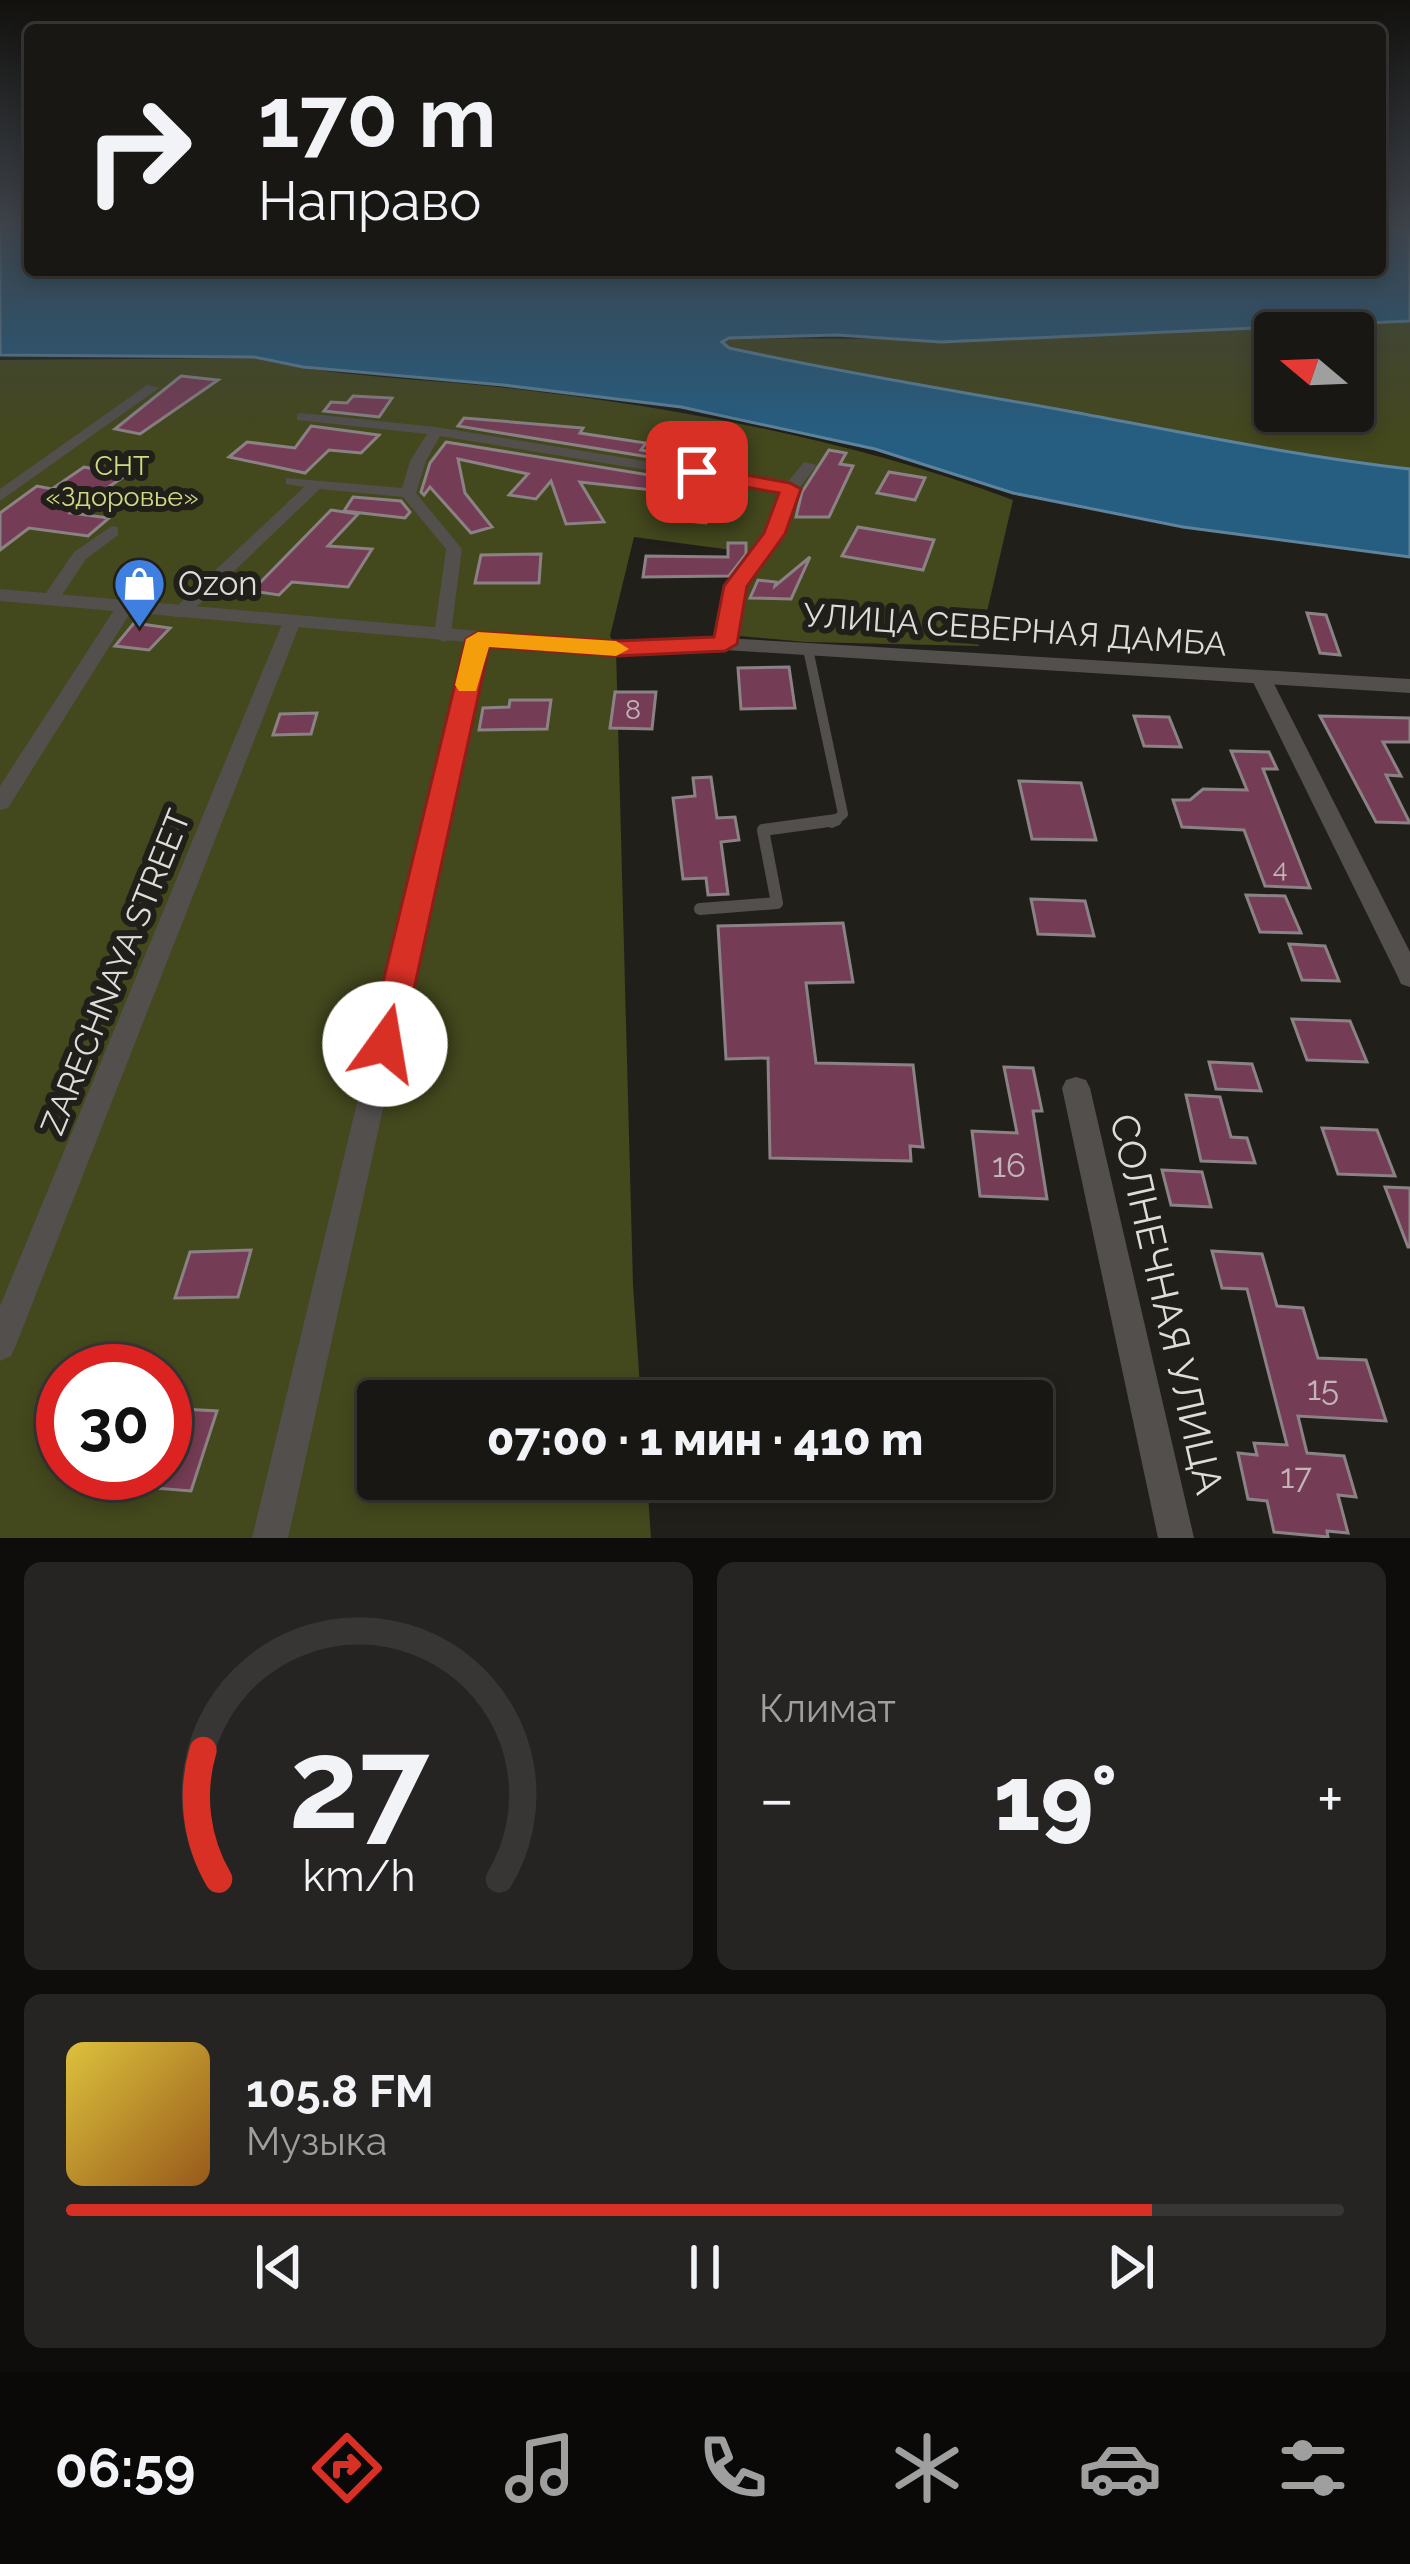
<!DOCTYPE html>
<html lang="ru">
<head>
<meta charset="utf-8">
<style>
	body { margin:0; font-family:Raleway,sans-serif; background:#262422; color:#f1f3f6; height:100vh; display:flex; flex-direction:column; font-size:45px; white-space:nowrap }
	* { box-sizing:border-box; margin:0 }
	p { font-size:39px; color:#9f9fa0 }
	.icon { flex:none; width:66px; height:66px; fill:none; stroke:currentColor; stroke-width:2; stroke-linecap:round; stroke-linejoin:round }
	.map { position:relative; height:1538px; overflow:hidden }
	.panel { display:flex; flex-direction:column; gap:24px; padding:24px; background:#0e0d0b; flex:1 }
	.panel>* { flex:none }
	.top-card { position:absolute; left:24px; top:24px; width:1362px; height:252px; border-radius:12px; box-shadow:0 6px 18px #0003,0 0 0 3px #373634; background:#191714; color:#f1f3f6; overflow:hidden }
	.needle { width:78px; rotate:289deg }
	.controls { position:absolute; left:1254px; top:312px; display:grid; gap:24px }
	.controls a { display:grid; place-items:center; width:120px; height:120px; border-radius:12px; background:#191714; box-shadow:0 6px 18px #0003,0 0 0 3px #373634; font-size:60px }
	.speed { position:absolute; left:36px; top:1344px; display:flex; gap:24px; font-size:60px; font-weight:700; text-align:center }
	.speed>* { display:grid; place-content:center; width:156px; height:156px; border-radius:50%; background:#191714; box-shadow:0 6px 18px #0003,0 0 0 3px #373634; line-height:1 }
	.speed .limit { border:18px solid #d22; background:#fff; color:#111 }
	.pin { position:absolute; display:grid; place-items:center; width:102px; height:102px; color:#fff; margin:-51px; border-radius:24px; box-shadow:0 6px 18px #0006 }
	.me { position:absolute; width:132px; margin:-66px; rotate:13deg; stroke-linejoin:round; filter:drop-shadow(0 0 9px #0008) }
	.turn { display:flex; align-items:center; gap:42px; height:252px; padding:0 36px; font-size:54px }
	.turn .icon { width:156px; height:156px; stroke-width:2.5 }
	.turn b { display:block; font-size:84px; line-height:102px }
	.big { font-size:90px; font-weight:800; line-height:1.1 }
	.panel .tile { flex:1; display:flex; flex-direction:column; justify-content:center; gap:18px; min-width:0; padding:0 42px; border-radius:18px; background:#262422 }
	.panel .dial { align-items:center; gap:0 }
	.dial svg { height:312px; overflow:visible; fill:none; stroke:#373634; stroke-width:7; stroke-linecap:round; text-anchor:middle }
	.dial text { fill:#f1f3f6; stroke:none }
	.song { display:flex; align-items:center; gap:36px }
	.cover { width:144px; height:144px; border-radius:18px; background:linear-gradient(135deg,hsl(50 70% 55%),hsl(30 70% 35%)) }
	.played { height:12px; border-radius:6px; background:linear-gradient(90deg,#d93025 85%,#373634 85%) }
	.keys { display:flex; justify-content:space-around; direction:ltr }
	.heat { display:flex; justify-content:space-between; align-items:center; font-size:66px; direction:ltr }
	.panel .tiles { flex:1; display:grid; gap:24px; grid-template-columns:1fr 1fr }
	.tile:last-child { grid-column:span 2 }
	.trip { position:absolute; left:357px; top:1380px; width:696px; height:120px; border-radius:12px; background:#191714; box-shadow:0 6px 18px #0003,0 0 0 3px #373634; font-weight:800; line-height:120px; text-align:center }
	.tabs { display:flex; height:192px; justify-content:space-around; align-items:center; background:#0a0908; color:#9f9fa0 }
	.tabs .icon { width:84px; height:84px }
	.tabs .selected { color:#d93025 }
	.tabs b { font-size:54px; color:#f1f3f6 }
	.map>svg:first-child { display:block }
	.green { fill:#44481d; fill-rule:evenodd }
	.water { fill:#265e82; stroke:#5d849c; stroke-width:3 }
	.building { fill:#753d55; stroke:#8a8285; stroke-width:3 }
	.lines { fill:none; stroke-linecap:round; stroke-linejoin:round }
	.service-far1 { stroke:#524f4d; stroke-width:10 }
	.service { stroke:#524f4d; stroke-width:12 }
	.minor { fill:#524f4d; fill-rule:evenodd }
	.tertiary { fill:#524f4d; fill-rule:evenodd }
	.route { fill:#d93025; stroke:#8d1f18; stroke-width:3 }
	.slow { fill:#f59e0b }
	.labels { text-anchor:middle; stroke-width:12; stroke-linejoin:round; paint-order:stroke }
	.far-park-label { font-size:27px; fill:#d2da81; stroke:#211f1a }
	.number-label { font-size:27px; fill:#c3b4b7 }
	.poi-label { font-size:33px; fill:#dddcd8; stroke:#211f1a; text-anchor:start }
	.street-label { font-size:33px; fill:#dddcd8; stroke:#211f1a }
	.near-number-label { font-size:33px; fill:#c3b4b7 }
	.near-street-label { font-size:39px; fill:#dddcd8; stroke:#211f1a }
</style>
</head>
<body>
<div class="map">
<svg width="1410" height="1538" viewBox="0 0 1410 1538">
	<rect width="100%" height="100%" fill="#211f1a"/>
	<g class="green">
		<path d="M 1369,321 L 1410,321 L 1410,469 C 1296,456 1186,433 1073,412 C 958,391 843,373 729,348 L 722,342 L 729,338 C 894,340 1058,339 1223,328 C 1271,325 1322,330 1369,321 ZM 1275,333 L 1353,333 L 1353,411 L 1275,411 Z"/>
		<path d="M 253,358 C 336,378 422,378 507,388 C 679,408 850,439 1013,500 L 979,646 L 806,642 L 718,634 L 739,551 L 634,537 L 610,636 L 616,649 L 633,1285 L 641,1401 L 378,1401 L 378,1479 L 647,1479 L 651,1538 L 0,1538 L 0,360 ZM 63,1371 L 165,1371 L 165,1473 L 63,1473 Z"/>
	</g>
	<path class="water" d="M 0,223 L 30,223 L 30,270 L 1380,270 L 1380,228 L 1410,228 L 1410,321 L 941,342 L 837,335 L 729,338 L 722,342 L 729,348 C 843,373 958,391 1073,412 C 1186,433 1296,456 1410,469 L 1410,557 L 1183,527 L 1013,493 L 875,449 L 681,407 L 503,385 L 303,367 L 254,357 L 0,355 Z"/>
	<g class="building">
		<polygon points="181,376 218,380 140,434 115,429"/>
		<polygon points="353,396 392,398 379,417 324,411 331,402 347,403"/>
		<polygon points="464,418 583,428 580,433 646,443 641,450 696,460 692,464 458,426"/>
		<polygon points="311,426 379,435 361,453 329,450 305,473 229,457 247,442 295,448"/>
		<polygon points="446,442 680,480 670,492 580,482 604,522 566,524 551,481 536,499 509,495 528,474 458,459 465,493 492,527 471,533 430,487 424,495 421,492 430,463"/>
		<polygon points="829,450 846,453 840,464 853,466 829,517 796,517 802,492"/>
		<polygon points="84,467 126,475 71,513 109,518 88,536 29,528 0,550 0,513 37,486 52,489"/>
		<polygon points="889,472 925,478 915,500 877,493"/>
		<polygon points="353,497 401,501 410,512 405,518 344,511"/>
		<polygon points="676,498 714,503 706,523 664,519"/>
		<polygon points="331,510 358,514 328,546 372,549 348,587 292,582 279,595 252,591"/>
		<polygon points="858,527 934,540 923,570 842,556"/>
		<polygon points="728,543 746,543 746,554 729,576 643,577 646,556 728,557"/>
		<polygon points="541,554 539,583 475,583 481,555"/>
		<polygon points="810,557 791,599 750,598 758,580 776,582 775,586"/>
		<polygon points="1307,613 1326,615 1340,655 1320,653"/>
		<polygon points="134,623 170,628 149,650 115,646"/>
		<polygon points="789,667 795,708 741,709 738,668"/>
		<polygon points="615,692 656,692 652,729 610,728"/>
		<polygon points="510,700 551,700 547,729 479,730 483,708 509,707"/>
		<polygon points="317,713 311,734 273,735 280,714"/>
		<polygon points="1134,716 1169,717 1181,747 1144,746"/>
		<polygon points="1320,716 1410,718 1410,742 1383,742 1401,776 1386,775 1410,823 1376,822"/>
		<polygon points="1231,751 1269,752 1277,769 1263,769 1310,888 1265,886 1244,830 1182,827 1173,800 1190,800 1203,789 1247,790"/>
		<polygon points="711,777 717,818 735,817 739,840 721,842 728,894 708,895 706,878 683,879 673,798 695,796 693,778"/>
		<polygon points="1019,781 1081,783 1096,840 1032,839"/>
		<polygon points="1246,895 1285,896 1301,933 1260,932"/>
		<polygon points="1031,899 1085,901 1094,936 1038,934"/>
		<polygon points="843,923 853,982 806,983 816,1063 913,1065 923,1147 910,1146 911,1161 770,1158 768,1058 726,1059 718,926"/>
		<polygon points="1289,944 1325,946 1339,981 1302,980"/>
		<polygon points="1292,1019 1350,1021 1367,1062 1307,1060"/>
		<polygon points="1209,1062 1252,1064 1261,1091 1216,1089"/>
		<polygon points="1004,1067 1033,1068 1042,1111 1033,1111 1047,1199 980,1196 972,1131 1017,1133"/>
		<polygon points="1186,1095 1220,1097 1231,1137 1247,1138 1255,1163 1201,1161"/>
		<polygon points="1322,1128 1377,1130 1395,1176 1338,1174"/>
		<polygon points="1162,1170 1202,1172 1211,1207 1171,1205"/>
		<polygon points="1385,1187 1410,1188 1410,1247 1408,1247"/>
		<polygon points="251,1250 238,1297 175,1298 190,1252"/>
		<polygon points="1212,1251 1262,1254 1277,1306 1303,1308 1318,1358 1366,1360 1386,1421 1298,1416 1307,1453 1344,1456 1356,1497 1338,1495 1348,1533 1327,1531 1328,1537 1274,1532 1267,1501 1248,1499 1238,1453 1257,1455 1254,1443 1287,1445 1247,1289 1222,1288"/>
		<polygon points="165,1408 217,1411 191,1491 131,1486 131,1473 165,1473"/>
	</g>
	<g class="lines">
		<polyline class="service-far1" points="808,649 843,814 832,823"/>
		<polyline class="service" points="700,909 777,903 763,830 836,820"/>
		<g class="minor">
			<polygon points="147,385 159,388 0,501 0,489"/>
			<polygon points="302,413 436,427 786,484 804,462 817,465 798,490 782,534 745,586 734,644 725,650 716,644 727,586 766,534 781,492 440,436 426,461 416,493 462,549 450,640 443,642 434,636 446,549 403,497 320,489 186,617 174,617 171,613 174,609 304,487 286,484 286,478 402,488 410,461 427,434 297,420 297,414"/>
			<polygon points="112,526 118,527 118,535 86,559 56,604 44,604 41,600 74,552"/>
			<polygon points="125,602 134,607 8,808 0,810 0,786 116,607"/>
			<polygon points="291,619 300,624 16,1345 11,1356 0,1361 0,1306 282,624"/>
			<polygon points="478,633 487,639 288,1538 252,1538 469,639"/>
			<polygon points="1261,672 1271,678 1410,952 1410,987 1401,984 1398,977 1251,678"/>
			<polygon points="1076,1077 1086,1080 1090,1088 1194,1538 1158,1538 1062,1088 1066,1080"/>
		</g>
		<polygon class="tertiary" points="0,589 616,643 725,638 1410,679 1410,693 725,650 616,655 0,601"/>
	</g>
	<linearGradient id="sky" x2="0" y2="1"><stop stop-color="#12110e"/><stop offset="0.51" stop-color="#3d4249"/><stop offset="1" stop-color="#3d4249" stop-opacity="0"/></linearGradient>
	<rect width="1410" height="438" fill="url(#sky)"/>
	<polygon class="route" points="697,466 790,483 801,489 785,534 747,586 737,644 725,651 616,656 489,647 402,1044 397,1054 385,1058 373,1054 368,1044 466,639 478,632 616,641 714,637 724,586 764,533 779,493 690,477 687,472"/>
	<polygon class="slow" points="478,632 616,641 629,649 616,656 489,647 476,691 459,691 455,685 466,639"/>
	<defs>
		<symbol id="shop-pin" viewBox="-11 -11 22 30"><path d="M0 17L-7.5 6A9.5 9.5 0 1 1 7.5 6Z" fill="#3f7fe0" stroke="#211f1a"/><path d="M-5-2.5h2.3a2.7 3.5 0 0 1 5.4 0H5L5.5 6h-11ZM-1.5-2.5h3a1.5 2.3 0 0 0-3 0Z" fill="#fff"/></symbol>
	</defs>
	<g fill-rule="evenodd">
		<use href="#shop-pin" x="110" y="554" width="59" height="81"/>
	</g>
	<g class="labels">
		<g class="far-park-label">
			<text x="122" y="475">СНТ<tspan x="122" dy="31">«Здоровье»</tspan></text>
		</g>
		<g class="number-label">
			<text x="633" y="719">8</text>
			<text x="1280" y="877">4</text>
		</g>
		<g class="poi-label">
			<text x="178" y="595">Ozon</text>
		</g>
		<g class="street-label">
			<text transform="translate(1015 629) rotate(4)" y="12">УЛИЦА СЕВЕРНАЯ ДАМБА</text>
			<text transform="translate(115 972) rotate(-68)" y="12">ZARECHNAYA STREET</text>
		</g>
		<g class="near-number-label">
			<text x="1009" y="1177">16</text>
			<text x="1323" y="1400">15</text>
			<text x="1296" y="1488">17</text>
		</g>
		<g class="near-street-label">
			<text transform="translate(1167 1304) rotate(77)" y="14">СОЛНЕЧНАЯ УЛИЦА</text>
		</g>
	</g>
</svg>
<div class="controls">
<a><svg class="needle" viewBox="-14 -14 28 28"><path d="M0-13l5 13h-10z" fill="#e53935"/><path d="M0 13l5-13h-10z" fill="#9f9fa0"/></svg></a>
</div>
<div class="speed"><div class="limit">30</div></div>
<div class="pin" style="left:697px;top:472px;background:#d93025"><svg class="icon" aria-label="arrive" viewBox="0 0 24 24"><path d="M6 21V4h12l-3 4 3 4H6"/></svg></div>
<svg class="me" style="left:385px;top:1044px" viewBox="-20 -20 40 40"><circle r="19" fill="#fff"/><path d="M0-13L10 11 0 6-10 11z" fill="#d93025"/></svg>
<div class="trip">07:00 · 1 мин · 410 m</div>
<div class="top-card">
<div class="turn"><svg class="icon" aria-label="right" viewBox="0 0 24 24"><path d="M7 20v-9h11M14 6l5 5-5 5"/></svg><div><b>170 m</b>Направо</div></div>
</div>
</div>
<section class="panel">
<div class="tiles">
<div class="tile dial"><svg viewBox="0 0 100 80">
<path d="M14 69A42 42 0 1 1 86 69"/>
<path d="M14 69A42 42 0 0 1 10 36" stroke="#d93025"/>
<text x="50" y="56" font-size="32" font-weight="700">27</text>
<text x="50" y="72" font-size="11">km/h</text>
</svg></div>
<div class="tile"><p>Климат</p>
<div class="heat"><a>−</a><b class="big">19°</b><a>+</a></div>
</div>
<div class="tile">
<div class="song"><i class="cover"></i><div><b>105.8 FM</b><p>Музыка</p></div></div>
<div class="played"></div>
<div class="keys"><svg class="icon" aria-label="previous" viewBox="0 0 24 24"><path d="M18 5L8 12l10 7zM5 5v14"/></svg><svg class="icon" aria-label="pause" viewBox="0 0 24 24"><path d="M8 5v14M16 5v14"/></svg><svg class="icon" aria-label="next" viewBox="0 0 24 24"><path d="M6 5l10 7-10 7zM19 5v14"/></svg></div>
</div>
</div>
</section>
<nav class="tabs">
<b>06:59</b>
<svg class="icon selected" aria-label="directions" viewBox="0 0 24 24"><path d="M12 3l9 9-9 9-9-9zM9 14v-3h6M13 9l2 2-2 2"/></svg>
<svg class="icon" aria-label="music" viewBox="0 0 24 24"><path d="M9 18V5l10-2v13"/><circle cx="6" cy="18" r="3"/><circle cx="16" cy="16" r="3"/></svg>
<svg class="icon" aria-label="phone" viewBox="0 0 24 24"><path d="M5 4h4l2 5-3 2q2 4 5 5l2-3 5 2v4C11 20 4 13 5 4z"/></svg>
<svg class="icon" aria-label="climate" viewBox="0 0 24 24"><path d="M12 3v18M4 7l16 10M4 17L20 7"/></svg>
<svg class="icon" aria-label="car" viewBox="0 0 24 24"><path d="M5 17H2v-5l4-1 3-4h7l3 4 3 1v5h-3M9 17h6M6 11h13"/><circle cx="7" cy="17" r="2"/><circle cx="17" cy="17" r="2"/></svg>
<svg class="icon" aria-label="filters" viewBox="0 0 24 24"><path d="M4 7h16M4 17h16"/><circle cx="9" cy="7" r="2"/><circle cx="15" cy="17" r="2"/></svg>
</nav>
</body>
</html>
